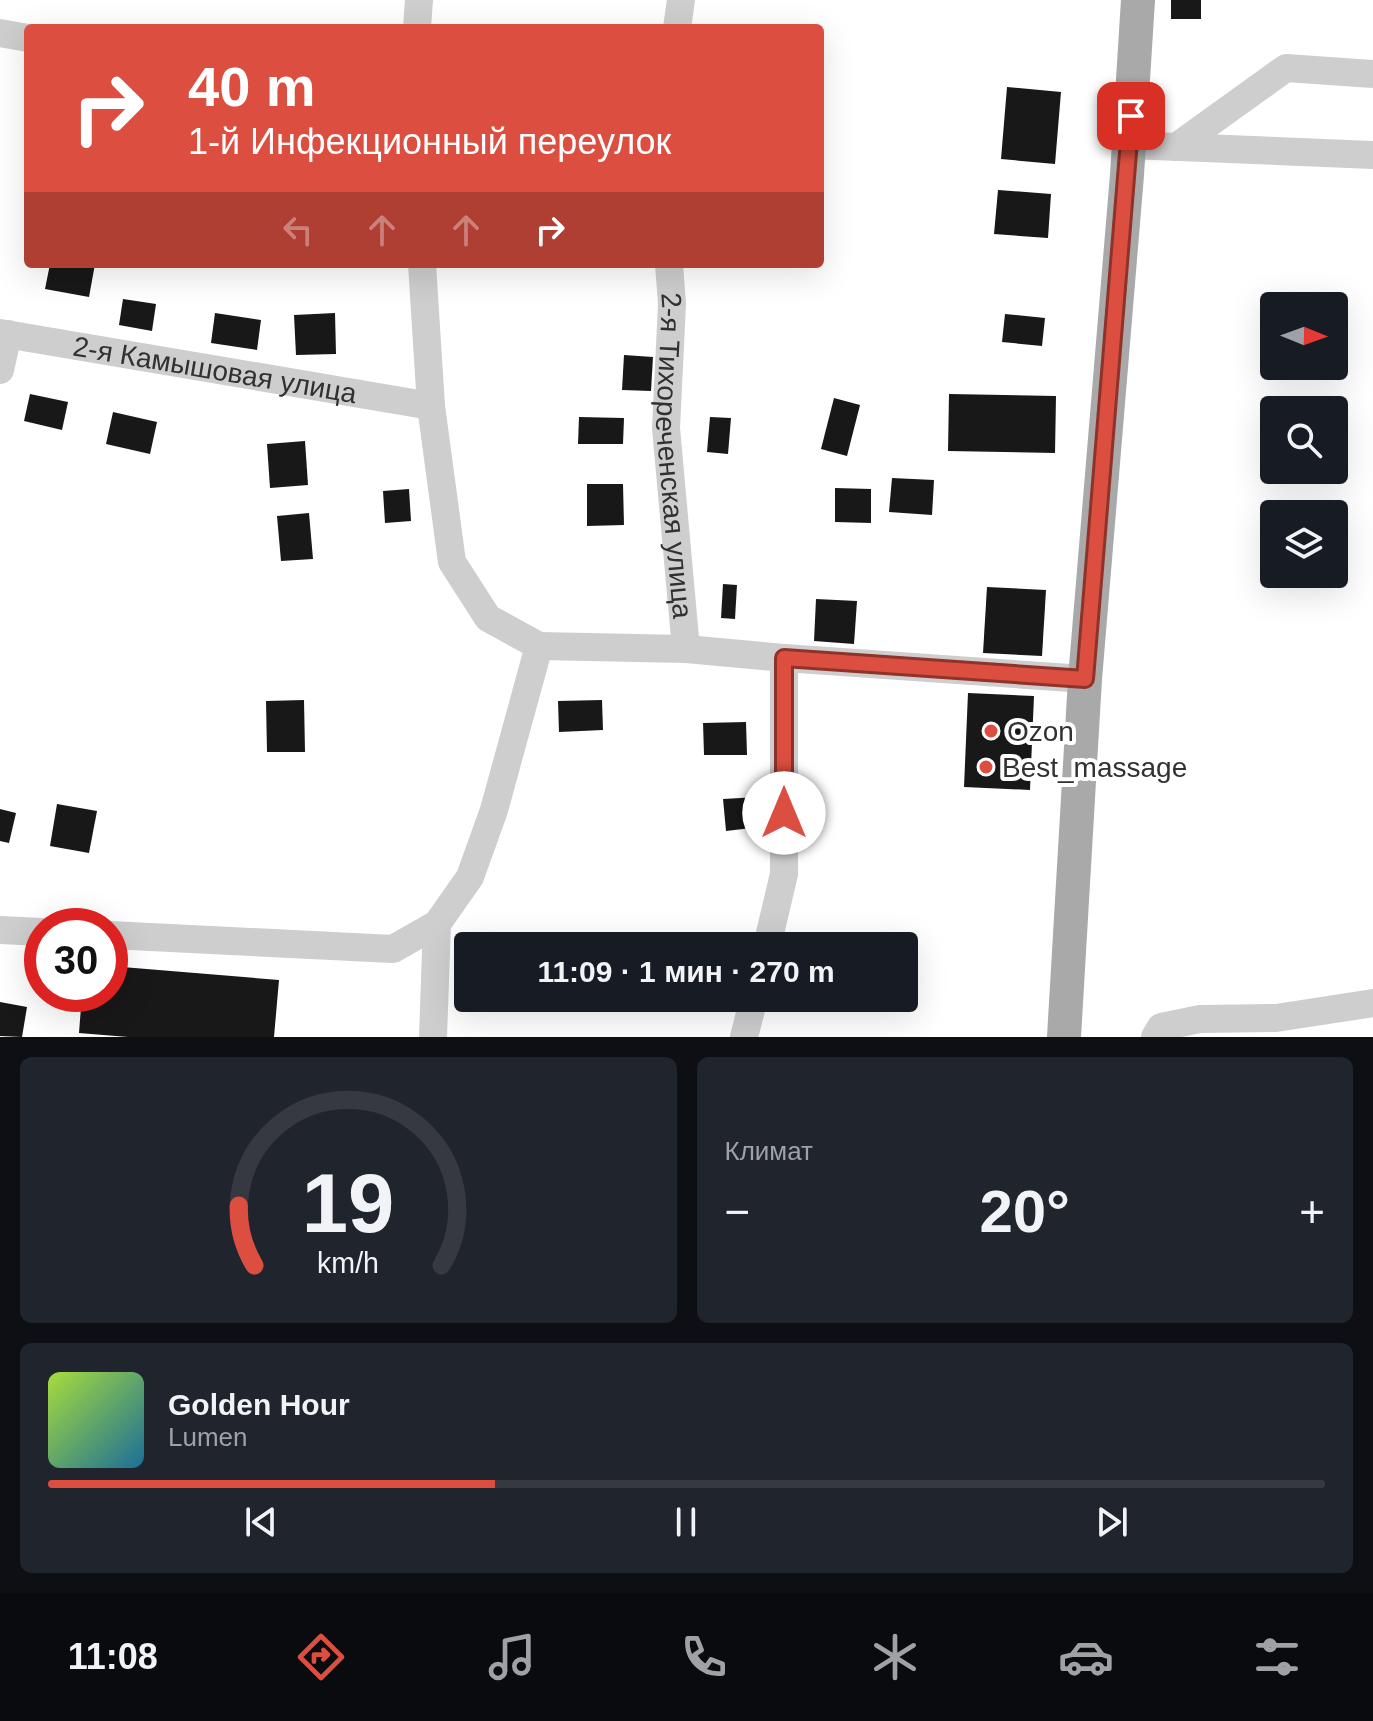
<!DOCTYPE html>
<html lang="ru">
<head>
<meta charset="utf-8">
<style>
	body { margin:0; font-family:Helvetica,sans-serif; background:#20242c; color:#f1f3f6; height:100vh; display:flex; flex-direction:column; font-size:30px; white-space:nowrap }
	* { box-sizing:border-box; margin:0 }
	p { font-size:26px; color:#9ea1a6 }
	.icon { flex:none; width:44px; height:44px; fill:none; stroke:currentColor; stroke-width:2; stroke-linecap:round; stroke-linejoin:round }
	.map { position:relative; height:1037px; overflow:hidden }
	.drawer { display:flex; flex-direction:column; gap:20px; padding:20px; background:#0d0f14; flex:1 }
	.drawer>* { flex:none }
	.guide { position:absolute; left:24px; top:24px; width:800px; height:244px; border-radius:8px; box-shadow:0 8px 32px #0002; background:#db4e40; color:#fff; overflow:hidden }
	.needle { width:52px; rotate:91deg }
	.fabs { position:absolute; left:1260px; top:292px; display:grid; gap:16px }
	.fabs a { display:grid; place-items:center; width:88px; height:88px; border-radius:8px; background:#171b24; box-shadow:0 8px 32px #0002; font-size:40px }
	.speed { position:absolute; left:24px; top:908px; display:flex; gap:16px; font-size:40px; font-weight:700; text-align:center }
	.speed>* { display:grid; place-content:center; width:104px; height:104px; border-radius:50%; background:#171b24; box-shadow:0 8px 32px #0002; line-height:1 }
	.speed .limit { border:12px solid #d22; background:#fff; color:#111 }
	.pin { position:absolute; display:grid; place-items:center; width:68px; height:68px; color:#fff; margin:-34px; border-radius:16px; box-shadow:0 4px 12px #0006 }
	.me { position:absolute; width:88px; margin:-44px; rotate:0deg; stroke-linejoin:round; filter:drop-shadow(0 0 6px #0008) }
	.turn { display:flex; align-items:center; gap:28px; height:168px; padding:0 32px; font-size:36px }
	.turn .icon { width:104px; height:104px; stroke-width:2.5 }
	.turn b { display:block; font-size:56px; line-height:68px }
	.lanes { display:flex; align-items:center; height:76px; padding:0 32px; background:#0003; justify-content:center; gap:40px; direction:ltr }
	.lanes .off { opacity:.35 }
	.big { font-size:60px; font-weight:700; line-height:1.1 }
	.drawer .tile { flex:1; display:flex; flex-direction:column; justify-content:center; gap:12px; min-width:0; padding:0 28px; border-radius:12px; background:#20242c }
	.drawer .dial { align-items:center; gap:0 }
	.dial svg { height:208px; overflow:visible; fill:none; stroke:#363941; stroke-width:7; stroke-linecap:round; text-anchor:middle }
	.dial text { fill:#f1f3f6; stroke:none }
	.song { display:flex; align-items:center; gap:24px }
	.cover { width:96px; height:96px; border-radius:12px; background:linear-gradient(135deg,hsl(80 70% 55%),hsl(200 70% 35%)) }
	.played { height:8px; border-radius:4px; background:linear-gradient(90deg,#db4e40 35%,#363941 35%) }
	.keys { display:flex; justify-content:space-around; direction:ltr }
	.heat { display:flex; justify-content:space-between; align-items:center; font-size:44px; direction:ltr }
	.drawer .tiles { flex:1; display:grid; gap:20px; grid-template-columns:1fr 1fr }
	.tile:last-child { grid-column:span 2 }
	.trip { position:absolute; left:454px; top:932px; width:464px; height:80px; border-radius:8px; background:#171b24; box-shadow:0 8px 32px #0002; font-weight:700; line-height:80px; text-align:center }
	.dock { display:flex; height:128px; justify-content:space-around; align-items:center; background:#090b0e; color:#9ea1a6 }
	.dock .icon { width:56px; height:56px }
	.dock .current { color:#db4e40 }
	.dock b { font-size:36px; color:#f1f3f6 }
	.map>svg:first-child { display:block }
	.building { fill:#181818 }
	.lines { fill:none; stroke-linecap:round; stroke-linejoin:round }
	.minor { stroke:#cecece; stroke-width:28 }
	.major { stroke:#a9a9a9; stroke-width:34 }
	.route-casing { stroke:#8e332a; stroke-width:20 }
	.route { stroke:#db4e40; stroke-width:14 }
	.poi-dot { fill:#db4e40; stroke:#fff; stroke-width:3 }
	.labels { text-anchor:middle; stroke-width:8; stroke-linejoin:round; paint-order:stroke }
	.street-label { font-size:28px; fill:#313131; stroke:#fff }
	.poi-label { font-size:28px; fill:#313131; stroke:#fff; text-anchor:start }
</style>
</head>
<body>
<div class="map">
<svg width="1373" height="1037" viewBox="0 0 1373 1037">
	<rect width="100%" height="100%" fill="#fff"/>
	<g class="building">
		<rect x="1171" y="0" width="30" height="19"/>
		<polygon points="1007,87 1061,92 1055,164 1001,159"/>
		<polygon points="998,190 1051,194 1048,238 994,234"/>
		<polygon points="50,264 95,264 89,297 45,289"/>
		<polygon points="123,299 156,304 152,331 119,325"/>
		<polygon points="215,313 261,320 257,350 211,343"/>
		<polygon points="335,313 336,354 296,355 294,315"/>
		<polygon points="1005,314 1045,318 1042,346 1002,342"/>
		<polygon points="624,355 653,357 651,391 622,390"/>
		<polygon points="30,394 68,402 62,430 24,421"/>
		<polygon points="949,394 1056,396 1055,453 948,451"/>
		<polygon points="834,398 860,405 847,456 821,449"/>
		<polygon points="113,412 157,422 150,454 106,444"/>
		<polygon points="579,417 624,418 623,444 578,444"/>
		<polygon points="710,417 731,418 728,454 707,452"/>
		<polygon points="305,441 308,485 270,488 267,444"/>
		<polygon points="892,478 934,480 932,515 889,512"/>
		<polygon points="587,484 623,484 624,525 587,526"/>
		<polygon points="835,488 871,489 871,523 835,522"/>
		<polygon points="409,489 411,521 385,523 383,491"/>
		<polygon points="309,513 313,559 281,561 277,516"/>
		<polygon points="723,584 737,585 735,619 721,618"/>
		<polygon points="987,587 1046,590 1042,656 983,653"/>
		<polygon points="816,599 857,601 854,644 814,641"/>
		<polygon points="968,693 1034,696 1030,790 964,787"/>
		<polygon points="304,700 305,752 267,752 266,701"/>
		<polygon points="602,700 603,730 559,732 558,701"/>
		<polygon points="746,722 747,755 704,755 703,723"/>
		<polygon points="758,797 760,827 726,831 723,799"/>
		<polygon points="57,804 97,811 89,853 50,846"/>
		<polygon points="0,809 16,813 9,843 0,841"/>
		<polygon points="110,966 279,980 274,1037 128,1037 79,1033 82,994 110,994"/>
		<polygon points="0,1002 27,1007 22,1037 0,1036"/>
	</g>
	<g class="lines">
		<g class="minor">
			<polyline points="417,28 419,0"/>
			<polyline points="677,28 681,0"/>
			<polyline points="0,33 28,38"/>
			<polyline points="1129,145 1373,155"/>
			<polyline points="1176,147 1286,68 1373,74"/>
			<polyline points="422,264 431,406 452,562 488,618 539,646"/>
			<path id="s1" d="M 669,264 L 672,304 L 666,428 L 686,649"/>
			<path id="s2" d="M 0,333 L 431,406"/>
			<polyline points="0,370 8,334"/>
			<polyline points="0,930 42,932"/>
			<polyline points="110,935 393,949 437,924 470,877 494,810 539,646 686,649 784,658 1085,679"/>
			<polyline points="767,946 784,874 784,658"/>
			<polyline points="433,1037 437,924"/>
			<polyline points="744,1037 754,998"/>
			<polyline points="1155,1037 1161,1027 1200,1019 1276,1018 1373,1003"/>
		</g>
		<polyline class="major" points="1064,1037 1085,679 1127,175 1138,0"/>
	</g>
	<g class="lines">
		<defs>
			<polyline id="route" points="784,813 784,658 1085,679 1131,116"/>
		</defs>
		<use href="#route" class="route-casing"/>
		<use href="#route" class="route"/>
	</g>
	<g class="poi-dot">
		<circle cx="991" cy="731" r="8"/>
		<circle cx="986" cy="767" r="8"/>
	</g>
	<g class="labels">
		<g class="street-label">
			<text dy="10" stroke="none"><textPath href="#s2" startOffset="218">2-я Камышовая улица</textPath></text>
			<text dy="10" stroke="none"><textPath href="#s1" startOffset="192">2-я Тихореченская улица</textPath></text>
		</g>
		<g class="poi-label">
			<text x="1007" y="741">Ozon</text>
			<text x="1002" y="777">Best_massage</text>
		</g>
	</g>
</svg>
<div class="fabs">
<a><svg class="needle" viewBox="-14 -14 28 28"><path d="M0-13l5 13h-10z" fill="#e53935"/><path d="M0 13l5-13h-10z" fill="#9ea1a6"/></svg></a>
<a><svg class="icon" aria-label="search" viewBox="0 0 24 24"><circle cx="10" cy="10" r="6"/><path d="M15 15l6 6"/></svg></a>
<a><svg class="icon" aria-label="layers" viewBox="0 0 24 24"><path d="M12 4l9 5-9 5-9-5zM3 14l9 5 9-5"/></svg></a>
</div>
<div class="speed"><div class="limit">30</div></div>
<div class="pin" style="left:1131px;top:116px;background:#d93025"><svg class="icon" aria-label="arrive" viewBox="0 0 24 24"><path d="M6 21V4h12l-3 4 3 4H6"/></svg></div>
<svg class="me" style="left:784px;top:813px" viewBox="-20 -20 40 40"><circle r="19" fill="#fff"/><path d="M0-13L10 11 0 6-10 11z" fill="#db4e40"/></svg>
<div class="trip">11:09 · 1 мин · 270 m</div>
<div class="guide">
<div class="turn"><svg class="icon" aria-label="right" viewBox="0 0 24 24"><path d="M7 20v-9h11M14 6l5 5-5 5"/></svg><div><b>40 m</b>1-й Инфекционный переулок</div></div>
<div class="lanes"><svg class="icon off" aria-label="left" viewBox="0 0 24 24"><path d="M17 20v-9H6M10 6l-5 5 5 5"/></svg><svg class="icon off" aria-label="ahead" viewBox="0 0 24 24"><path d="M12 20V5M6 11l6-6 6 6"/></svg><svg class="icon off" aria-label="ahead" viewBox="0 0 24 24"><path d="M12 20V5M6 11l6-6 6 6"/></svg><svg class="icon" aria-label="right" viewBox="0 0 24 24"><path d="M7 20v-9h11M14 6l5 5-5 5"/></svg></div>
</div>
</div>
<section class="drawer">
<div class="tiles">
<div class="tile dial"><svg viewBox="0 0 100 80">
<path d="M14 69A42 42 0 1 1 86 69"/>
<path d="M14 69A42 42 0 0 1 8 46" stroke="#db4e40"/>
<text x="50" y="56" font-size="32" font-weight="700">19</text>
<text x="50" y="72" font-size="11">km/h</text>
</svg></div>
<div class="tile"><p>Климат</p>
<div class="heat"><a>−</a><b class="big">20°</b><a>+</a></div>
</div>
<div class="tile">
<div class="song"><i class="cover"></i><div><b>Golden Hour</b><p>Lumen</p></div></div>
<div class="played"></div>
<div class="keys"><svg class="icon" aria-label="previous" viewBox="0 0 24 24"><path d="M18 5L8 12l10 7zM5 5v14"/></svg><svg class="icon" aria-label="pause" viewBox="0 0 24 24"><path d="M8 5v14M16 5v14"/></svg><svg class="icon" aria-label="next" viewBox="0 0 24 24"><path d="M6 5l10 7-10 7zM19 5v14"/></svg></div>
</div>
</div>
</section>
<nav class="dock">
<b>11:08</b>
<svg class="icon current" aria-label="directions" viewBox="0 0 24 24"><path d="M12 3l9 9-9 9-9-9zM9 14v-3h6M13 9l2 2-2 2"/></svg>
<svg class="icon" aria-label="music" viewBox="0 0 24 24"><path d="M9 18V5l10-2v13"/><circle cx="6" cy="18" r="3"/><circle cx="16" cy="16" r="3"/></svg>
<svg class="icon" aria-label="phone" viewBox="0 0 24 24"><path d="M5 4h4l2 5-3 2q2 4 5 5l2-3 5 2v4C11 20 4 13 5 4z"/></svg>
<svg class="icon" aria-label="climate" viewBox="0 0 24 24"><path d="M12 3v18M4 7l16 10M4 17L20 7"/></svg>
<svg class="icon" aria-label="car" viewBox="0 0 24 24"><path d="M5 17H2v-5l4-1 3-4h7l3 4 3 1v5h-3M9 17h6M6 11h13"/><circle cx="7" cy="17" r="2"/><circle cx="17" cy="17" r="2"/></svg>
<svg class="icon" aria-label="filters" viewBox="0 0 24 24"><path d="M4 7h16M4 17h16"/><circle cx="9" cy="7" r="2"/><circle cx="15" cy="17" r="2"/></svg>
</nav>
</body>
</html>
